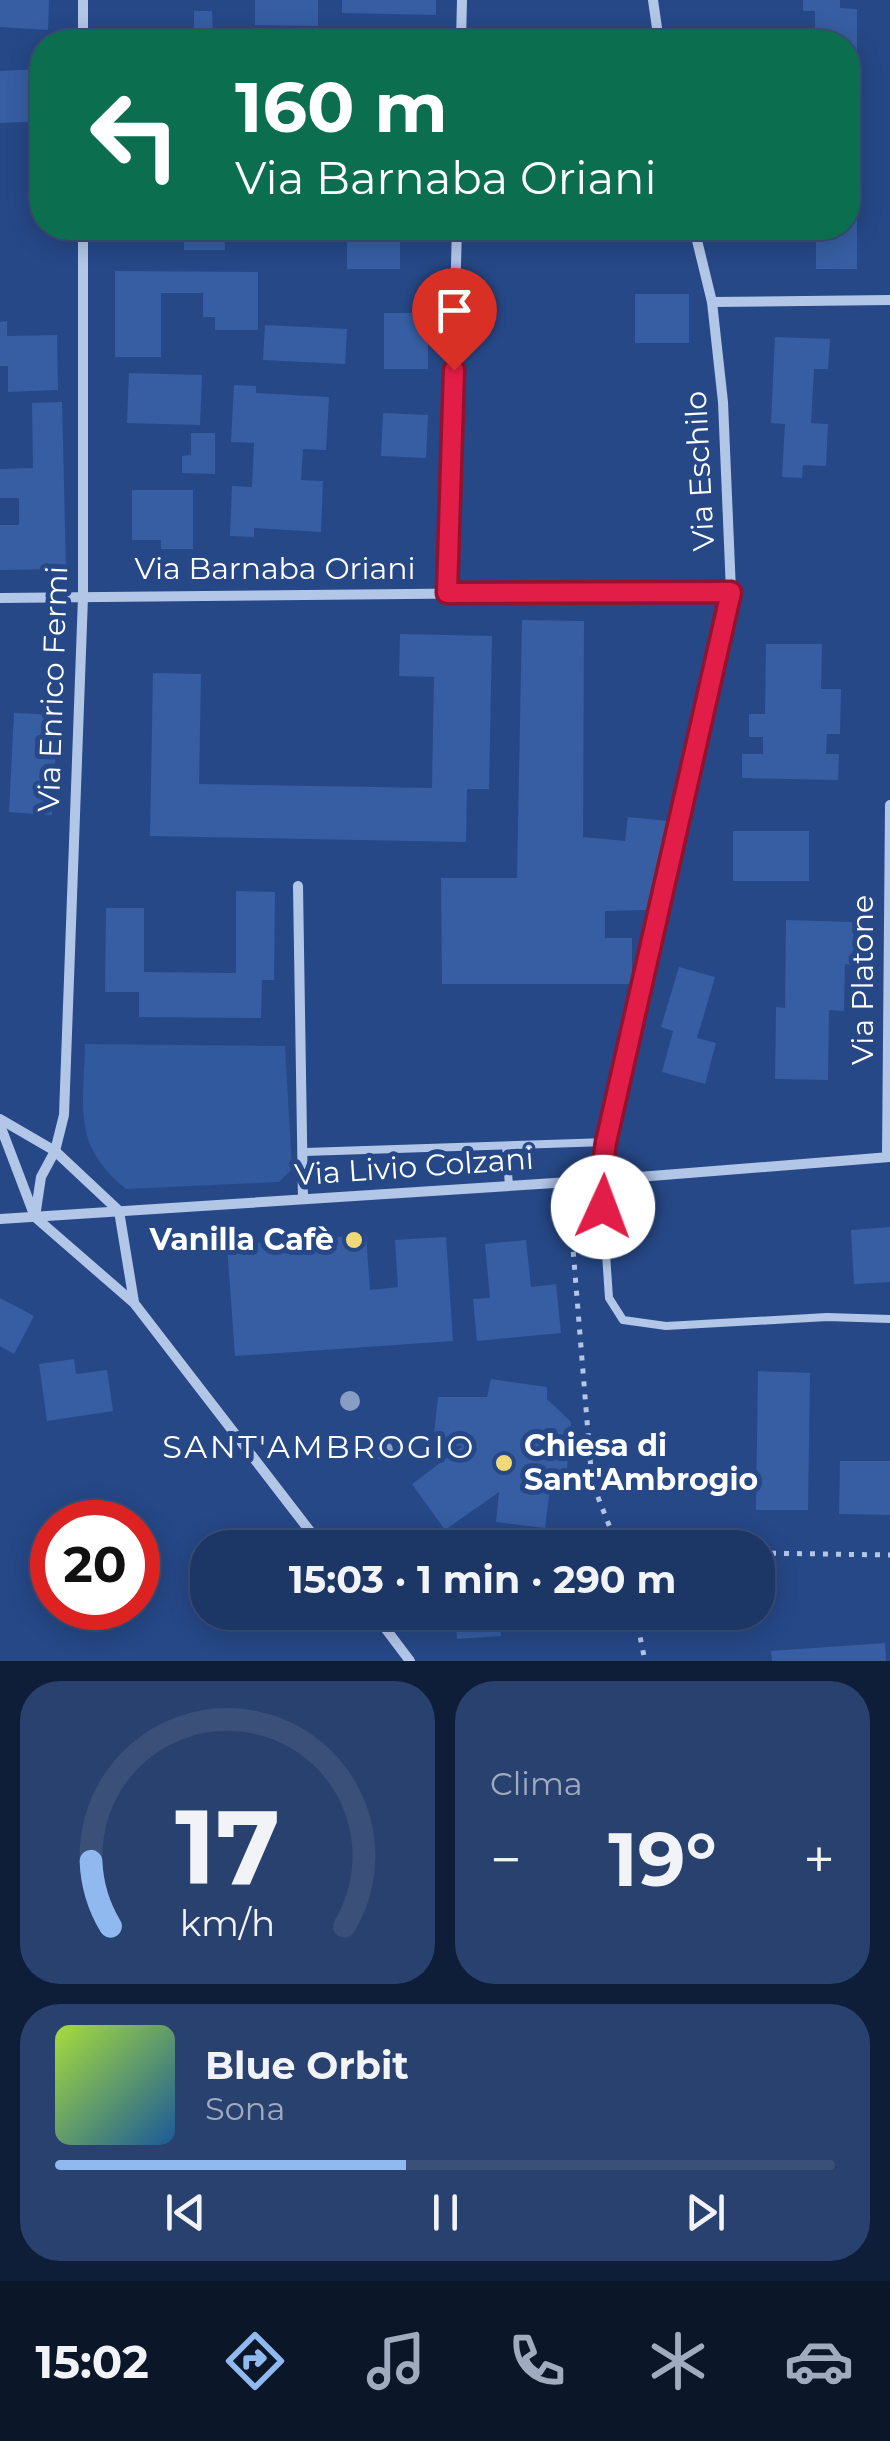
<!DOCTYPE html>
<html lang="it">
<head>
<meta charset="utf-8">
<style>
	body { margin:0; font-family:Montserrat,sans-serif; background:#29416e; color:#f1f3f6; height:100vh; display:flex; flex-direction:column; font-size:38px; white-space:nowrap }
	* { box-sizing:border-box; margin:0 }
	p { font-size:32px; color:#a0abbf }
	.icon { flex:none; width:55px; height:55px; fill:none; stroke:currentColor; stroke-width:2; stroke-linecap:round; stroke-linejoin:round }
	.map { position:relative; height:1661px; overflow:hidden }
	.panel { display:flex; flex-direction:column; gap:20px; padding:20px; background:#0f1e38; flex:1 }
	.panel>* { flex:none }
	.top-card { position:absolute; left:30px; top:30px; width:830px; height:210px; border-radius:40px; box-shadow:0 5px 25px #0003,0 0 0 2px #3a5079; background:#0b6e4f; color:#fff; overflow:hidden }
	.speed { position:absolute; left:30px; top:1500px; display:flex; gap:20px; font-size:50px; font-weight:700; text-align:center }
	.speed>* { display:grid; place-content:center; width:130px; height:130px; border-radius:50%; background:#1c3665; box-shadow:0 5px 25px #0003,0 0 0 2px #3a5079; line-height:1 }
	.speed .limit { border:15px solid #d22; background:#fff; color:#111 }
	.pin { position:absolute; display:grid; place-items:center; width:85px; height:85px; color:#fff; margin:-102px -42px; border-radius:50% 50% 50% 0; rotate:-45deg; box-shadow:0 0 10px #0007 }
	.pin .icon { rotate:45deg }
	.me { position:absolute; width:110px; margin:-55px; rotate:2deg; stroke-linejoin:round; filter:drop-shadow(0 0 8px #0008) }
	.turn { display:flex; align-items:center; gap:35px; height:210px; padding:0 40px; font-size:45px }
	.turn .icon { width:130px; height:130px; stroke-width:2.5 }
	.turn b { display:block; font-size:70px; line-height:85px }
	.big { font-size:75px; font-weight:700; line-height:1.1 }
	.panel .card { flex:1; display:flex; flex-direction:column; justify-content:center; gap:15px; min-width:0; padding:0 35px; border-radius:40px; background:#29416e }
	.panel .dial { align-items:center; gap:0 }
	.dial svg { height:260px; overflow:visible; fill:none; stroke:#3a5079; stroke-width:7; stroke-linecap:round; text-anchor:middle }
	.dial text { fill:#f1f3f6; stroke:none }
	.song { display:flex; align-items:center; gap:30px }
	.cover { width:120px; height:120px; border-radius:15px; background:linear-gradient(135deg,hsl(80 70% 55%),hsl(210 70% 35%)) }
	.played { height:10px; border-radius:5px; background:linear-gradient(90deg,#90b9f0 45%,#3a5079 45%) }
	.keys { display:flex; justify-content:space-around; direction:ltr }
	.heat { display:flex; justify-content:space-between; align-items:center; font-size:55px; direction:ltr }
	.panel .tiles { flex:1; display:grid; gap:20px; grid-template-columns:1fr 1fr }
	.card:last-child { grid-column:span 2 }
	.trip { position:absolute; left:190px; top:1530px; width:585px; height:100px; border-radius:40px; background:#1c3665; box-shadow:0 5px 25px #0003,0 0 0 2px #3a5079; font-weight:700; line-height:100px; text-align:center }
	.menu { display:flex; height:160px; justify-content:space-around; align-items:center; background:#0b1628; color:#a0abbf }
	.menu .icon { width:70px; height:70px }
	.menu .selected { color:#90b9f0 }
	.menu b { font-size:45px; color:#f1f3f6 }
	.map>svg:first-child { display:block }
	.green { fill:#31599e }
	.building { fill:#375ea3 }
	.lines { fill:none; stroke-linecap:round; stroke-linejoin:round }
	.path { stroke:#b2c6e8; stroke-width:5; stroke-dasharray:5 8; stroke-linecap:butt }
	.service { stroke:#b2c6e8; stroke-width:8 }
	.minor { stroke:#b2c6e8; stroke-width:10 }
	.tree { fill:#879dc5 }
	.route-casing { stroke:#92132f; stroke-width:25 }
	.route { stroke:#e11d48; stroke-width:18 }
	.poi-dot { fill:#f1d977; stroke:#264887; stroke-width:4 }
	.labels { text-anchor:middle; stroke-width:10; stroke-linejoin:round; paint-order:stroke }
	.street-label { font-size:30px; fill:#fff; stroke:#264887 }
	.poi-label { font-size:30px; font-weight:bold; fill:#fff; stroke:#264887; text-anchor:end }
	.neighbourhood-label { font-size:32px; letter-spacing:2.5px; fill:#fff; stroke:#264887 }
</style>
</head>
<body>
<div class="map">
<svg width="890" height="1661" viewBox="0 0 890 1661">
	<rect width="100%" height="100%" fill="#264887"/>
	<path class="green" d="M 85,1044 L 285,1046 L 292,1169 L 279,1182 L 126,1189 C 71,1145 84,1107 85,1044 Z"/>
	<g class="building">
		<polygon points="0,0 49,0 48,30 0,27"/>
		<polygon points="255,0 318,0 318,26 255,25"/>
		<polygon points="342,0 436,0 436,15 342,13"/>
		<polygon points="803,0 840,0 840,8 857,9 857,87 848,87 848,42 815,42 815,11 803,11"/>
		<polygon points="194,11 212,11 213,39 194,39"/>
		<polygon points="773,35 773,42 680,42 679,36"/>
		<polygon points="42,69 42,121 0,123 0,71"/>
		<polygon points="848,120 857,120 857,269 816,269 816,228 848,228"/>
		<polygon points="184,228 224,228 225,250 184,250"/>
		<rect x="347" y="228" width="53" height="41"/>
		<polygon points="115,271 258,272 258,330 215,330 215,317 203,317 203,293 161,293 161,357 115,357"/>
		<rect x="635" y="294" width="54" height="49"/>
		<rect x="384" y="313" width="44" height="56"/>
		<polygon points="7,321 7,336 57,335 58,390 8,392 8,366 0,366 0,322"/>
		<polygon points="265,325 347,329 345,364 263,360"/>
		<polygon points="775,337 830,339 828,369 814,369 811,423 828,424 826,466 803,465 802,478 782,477 785,424 771,423"/>
		<polygon points="129,373 202,375 200,425 127,423"/>
		<polygon points="234,385 256,386 256,393 329,397 326,450 303,449 301,480 323,481 321,532 254,528 254,537 230,536 232,486 252,487 254,443 231,442"/>
		<polygon points="62,402 66,569 0,570 0,525 19,525 19,498 0,498 0,469 33,468 32,403"/>
		<polygon points="383,413 428,415 426,458 381,456"/>
		<polygon points="191,433 215,433 215,474 182,473 182,456 191,455"/>
		<polygon points="132,490 193,490 193,549 161,549 161,540 132,540"/>
		<polygon points="522,620 584,621 583,837 625,841 628,817 668,821 649,910 605,911 605,938 632,938 632,984 442,984 441,878 517,878"/>
		<polygon points="400,634 492,636 489,789 467,789 466,842 150,836 153,673 201,674 199,784 432,788 434,677 399,676"/>
		<polygon points="766,644 822,644 821,689 841,689 840,734 827,734 826,754 839,754 838,780 742,778 742,754 763,754 763,737 749,737 749,714 765,714"/>
		<polygon points="14,713 58,715 52,815 9,812"/>
		<rect x="733" y="831" width="76" height="50"/>
		<polygon points="236,891 275,892 274,980 262,980 261,1018 139,1017 139,992 105,992 106,908 144,908 144,972 236,973"/>
		<polygon points="786,920 854,922 853,965 845,964 844,1011 829,1010 828,1080 775,1079 776,1007 785,1008"/>
		<polygon points="679,967 715,977 697,1038 716,1043 705,1084 662,1072 673,1031 661,1027"/>
		<polygon points="890,1227 890,1282 854,1284 851,1230"/>
		<polygon points="366,1235 370,1290 398,1287 395,1240 446,1237 453,1341 235,1356 227,1245"/>
		<polygon points="526,1240 531,1287 556,1284 561,1333 477,1341 473,1299 490,1298 485,1244"/>
		<polygon points="0,1298 34,1316 14,1354 0,1346"/>
		<polygon points="74,1359 76,1374 107,1370 113,1411 47,1421 39,1364"/>
		<polygon points="758,1371 810,1373 808,1510 756,1510"/>
		<polygon points="491,1379 547,1387 547,1399 571,1422 566,1479 551,1480 545,1528 496,1522 499,1492 445,1530 412,1484 463,1446 433,1444 438,1397 487,1397"/>
		<polygon points="840,1461 890,1461 890,1515 839,1514"/>
		<polygon points="455,1612 500,1612 501,1636 457,1639"/>
		<polygon points="885,1643 886,1661 772,1661 771,1651"/>
	</g>
	<g class="lines">
		<g class="path">
			<polyline points="569,1200 592,1482 618,1548"/>
			<polyline points="758,1553 890,1555"/>
			<polyline points="635,1612 645,1661"/>
		</g>
		<g class="service">
			<polyline points="506,1146 509,1186"/>
			<polyline points="305,1152 607,1142"/>
			<polyline points="601,1180 609,1298 623,1320 666,1326 827,1317 890,1319"/>
		</g>
		<g class="minor">
			<polyline points="83,0 83,42"/>
			<polyline points="653,0 659,42"/>
			<polyline points="461,42 462,0"/>
			<polyline points="712,302 890,300"/>
			<polyline points="447,593 457,228"/>
			<polyline points="0,598 731,591"/>
			<polyline points="298,886 303,1199"/>
			<polyline points="0,1119 55,1151 119,1211 134,1302"/>
			<polyline points="0,1125 35,1217 134,1303 323,1548"/>
			<polyline points="887,1157 890,805"/>
			<polyline points="601,1180 607,1142 731,591 723,402 712,302 694,228"/>
			<polyline points="35,1217 41,1177 55,1151 64,1115 83,597 83,228"/>
			<polyline points="0,1219 601,1180 890,1157"/>
			<polyline points="373,1612 410,1661"/>
		</g>
	</g>
	<g class="tree">
		<circle cx="350" cy="1401" r="10"/>
		<circle cx="383" cy="1450" r="10"/>
	</g>
	<g class="lines">
		<defs>
			<polyline id="route" points="454,370 447,593 731,592 606,1142 601,1180 603,1207"/>
		</defs>
		<use href="#route" class="route-casing"/>
		<use href="#route" class="route"/>
	</g>
	<g class="poi-dot">
		<circle cx="354" cy="1240" r="10"/>
		<circle cx="504" cy="1463" r="10"/>
	</g>
	<g class="labels">
		<g class="street-label">
			<text transform="translate(700 471) rotate(-93)" y="10">Via Eschilo</text>
			<text x="275" y="579">Via Barnaba Oriani</text>
			<text transform="translate(53 689) rotate(-88)" y="10">Via Enrico Fermi</text>
			<text transform="translate(863 980) rotate(-90)" y="10">Via Platone</text>
			<text transform="translate(414 1167) rotate(-4)" y="10">Via Livio Colzani</text>
		</g>
		<g class="poi-label">
			<text x="334" y="1250">Vanilla Cafè</text>
			<text x="524" y="1456" text-anchor="start">Chiesa di<tspan x="524" dy="34">Sant'Ambrogio</tspan></text>
		</g>
		<g class="neighbourhood-label">
			<text x="319" y="1458">SANT'AMBROGIO</text>
		</g>
	</g>
</svg>
<div class="speed"><div class="limit">20</div></div>
<div class="pin" style="left:454px;top:370px;background:#d93025"><svg class="icon" aria-label="arrive" viewBox="0 0 24 24"><path d="M6 21V4h12l-3 4 3 4H6"/></svg></div>
<svg class="me" style="left:603px;top:1207px" viewBox="-20 -20 40 40"><circle r="19" fill="#fff"/><path d="M0-13L10 11 0 6-10 11z" fill="#e11d48"/></svg>
<div class="trip">15:03 · 1 min · 290 m</div>
<div class="top-card">
<div class="turn"><svg class="icon" aria-label="left" viewBox="0 0 24 24"><path d="M17 20v-9H6M10 6l-5 5 5 5"/></svg><div><b>160 m</b>Via Barnaba Oriani</div></div>
</div>
</div>
<section class="panel">
<div class="tiles">
<div class="card dial"><svg viewBox="0 0 100 80">
<path d="M14 69A42 42 0 1 1 86 69"/>
<path d="M14 69A42 42 0 0 1 8 49" stroke="#90b9f0"/>
<text x="50" y="56" font-size="32" font-weight="700">17</text>
<text x="50" y="72" font-size="11">km/h</text>
</svg></div>
<div class="card"><p>Clima</p>
<div class="heat"><a>−</a><b class="big">19°</b><a>+</a></div>
</div>
<div class="card">
<div class="song"><i class="cover"></i><div><b>Blue Orbit</b><p>Sona</p></div></div>
<div class="played"></div>
<div class="keys"><svg class="icon" aria-label="previous" viewBox="0 0 24 24"><path d="M18 5L8 12l10 7zM5 5v14"/></svg><svg class="icon" aria-label="pause" viewBox="0 0 24 24"><path d="M8 5v14M16 5v14"/></svg><svg class="icon" aria-label="next" viewBox="0 0 24 24"><path d="M6 5l10 7-10 7zM19 5v14"/></svg></div>
</div>
</div>
</section>
<nav class="menu">
<b>15:02</b>
<svg class="icon selected" aria-label="directions" viewBox="0 0 24 24"><path d="M12 3l9 9-9 9-9-9zM9 14v-3h6M13 9l2 2-2 2"/></svg>
<svg class="icon" aria-label="music" viewBox="0 0 24 24"><path d="M9 18V5l10-2v13"/><circle cx="6" cy="18" r="3"/><circle cx="16" cy="16" r="3"/></svg>
<svg class="icon" aria-label="phone" viewBox="0 0 24 24"><path d="M5 4h4l2 5-3 2q2 4 5 5l2-3 5 2v4C11 20 4 13 5 4z"/></svg>
<svg class="icon" aria-label="climate" viewBox="0 0 24 24"><path d="M12 3v18M4 7l16 10M4 17L20 7"/></svg>
<svg class="icon" aria-label="car" viewBox="0 0 24 24"><path d="M5 17H2v-5l4-1 3-4h7l3 4 3 1v5h-3M9 17h6M6 11h13"/><circle cx="7" cy="17" r="2"/><circle cx="17" cy="17" r="2"/></svg>
</nav>
</body>
</html>
